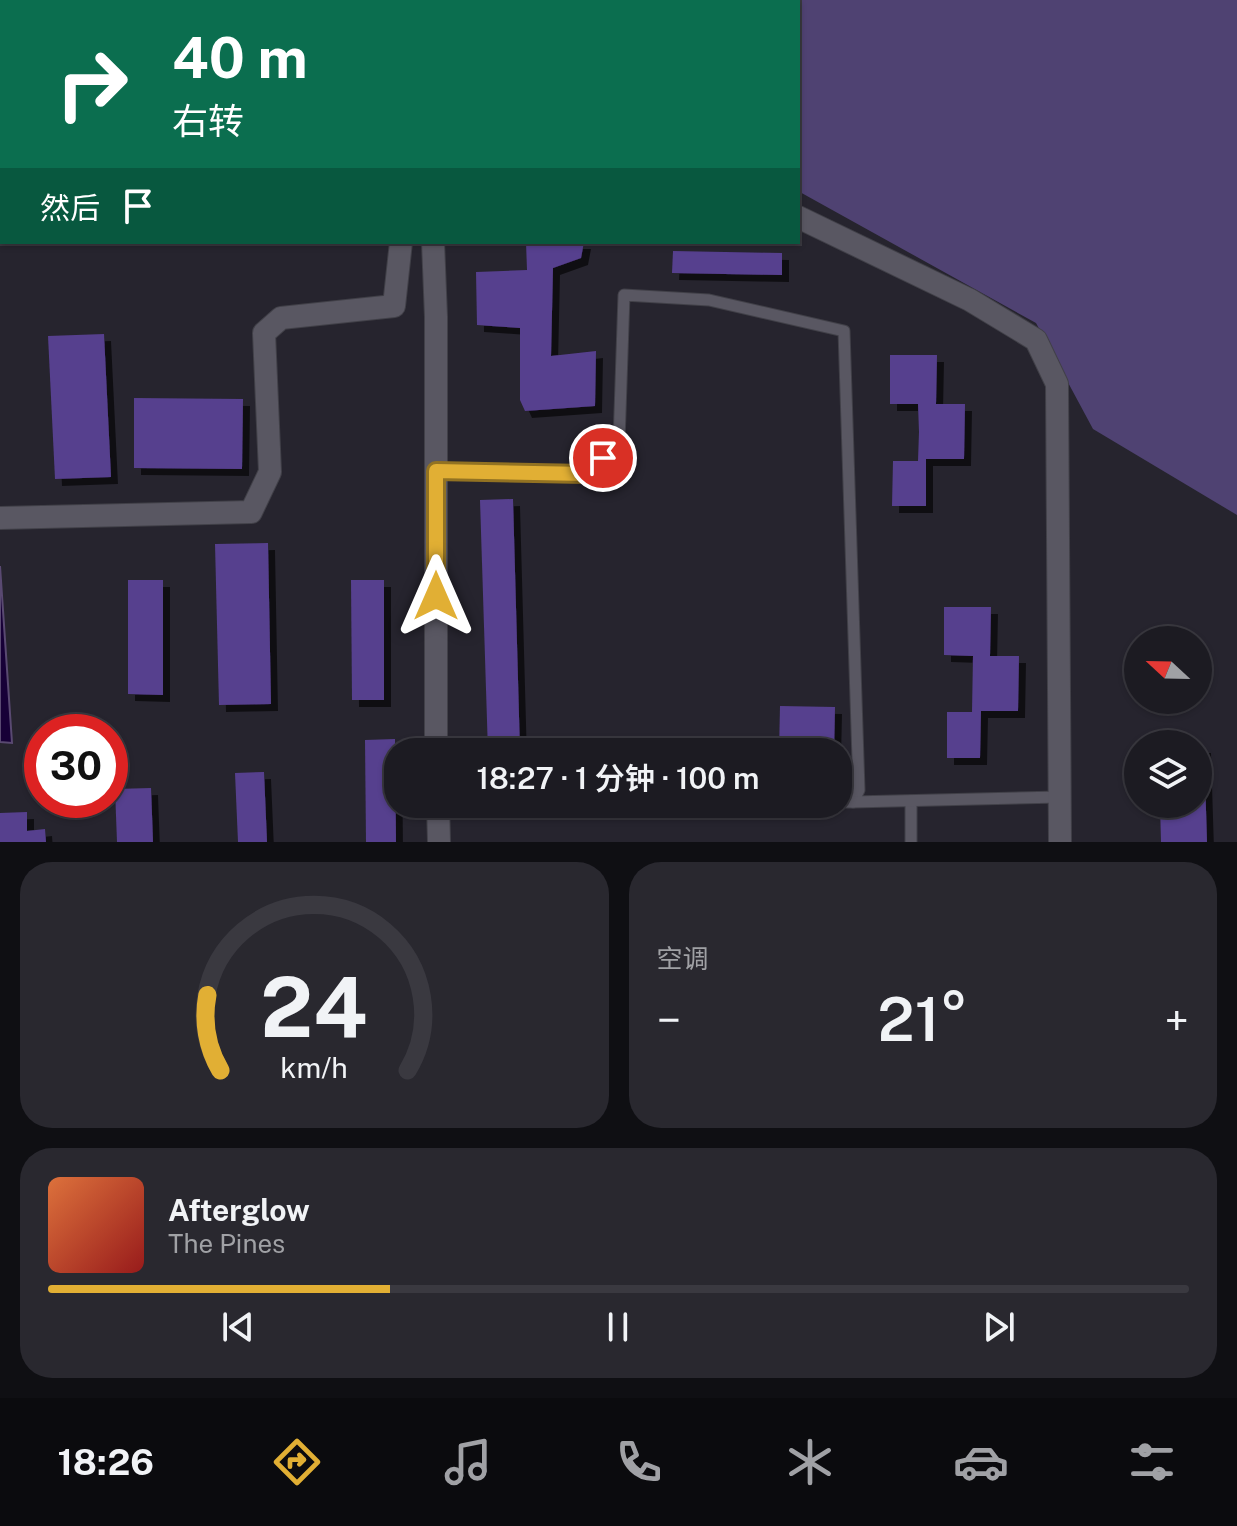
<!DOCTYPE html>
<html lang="zh">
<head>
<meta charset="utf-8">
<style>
	body { margin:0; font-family:"Public Sans","Noto Sans SC",sans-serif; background:#29282f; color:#f1f3f6; height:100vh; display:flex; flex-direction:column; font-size:30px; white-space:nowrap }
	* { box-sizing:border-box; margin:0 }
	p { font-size:26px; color:#a0a1a5 }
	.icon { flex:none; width:44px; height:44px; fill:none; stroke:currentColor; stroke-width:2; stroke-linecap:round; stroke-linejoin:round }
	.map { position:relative; height:842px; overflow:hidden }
	.side { display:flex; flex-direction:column; gap:20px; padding:20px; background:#0f0f13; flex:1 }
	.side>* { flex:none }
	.top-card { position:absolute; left:0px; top:0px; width:800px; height:244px; box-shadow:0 2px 6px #0004,0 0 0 2px #3a3940; background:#0b6e4f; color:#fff; overflow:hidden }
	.needle { width:52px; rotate:292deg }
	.tools { position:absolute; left:1124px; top:626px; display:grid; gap:16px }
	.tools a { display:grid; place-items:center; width:88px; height:88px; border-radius:50%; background:#1c1b22; box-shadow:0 2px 6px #0004,0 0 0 2px #3a3940; font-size:40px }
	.speed { position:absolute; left:24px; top:714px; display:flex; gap:16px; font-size:40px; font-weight:700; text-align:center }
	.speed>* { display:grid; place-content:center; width:104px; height:104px; border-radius:50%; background:#1c1b22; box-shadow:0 2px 6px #0004,0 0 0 2px #3a3940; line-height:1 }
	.speed .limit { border:12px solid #d22; background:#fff; color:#111 }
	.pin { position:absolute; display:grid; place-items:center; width:68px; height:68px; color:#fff; margin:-34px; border:4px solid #fff; border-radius:50%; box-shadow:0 2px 8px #0007 }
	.me { position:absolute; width:88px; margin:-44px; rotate:0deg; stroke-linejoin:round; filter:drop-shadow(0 0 6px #0008) }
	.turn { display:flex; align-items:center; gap:28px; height:168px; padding:0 40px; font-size:36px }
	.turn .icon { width:104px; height:104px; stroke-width:2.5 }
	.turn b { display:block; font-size:56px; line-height:68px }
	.then { display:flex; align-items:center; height:76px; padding:0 40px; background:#0003; gap:16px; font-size:30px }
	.big { font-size:60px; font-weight:600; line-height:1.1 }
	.side .tile { flex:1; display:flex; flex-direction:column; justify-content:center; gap:12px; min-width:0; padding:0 28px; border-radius:32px; background:#29282f }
	.side .dial { align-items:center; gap:0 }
	.dial svg { height:208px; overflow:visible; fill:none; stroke:#3a3940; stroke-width:7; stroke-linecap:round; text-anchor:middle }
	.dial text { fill:#f1f3f6; stroke:none }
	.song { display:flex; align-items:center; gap:24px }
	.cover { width:96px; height:96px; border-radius:12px; background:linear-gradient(135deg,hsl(20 70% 55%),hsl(0 70% 35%)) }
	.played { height:8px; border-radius:4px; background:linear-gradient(90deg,#e1af34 30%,#3a3940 30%) }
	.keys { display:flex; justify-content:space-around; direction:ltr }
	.heat { display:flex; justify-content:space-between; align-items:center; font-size:44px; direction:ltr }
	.side .tiles { flex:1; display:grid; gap:20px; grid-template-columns:1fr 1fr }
	.tile:last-child { grid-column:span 2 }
	.trip { position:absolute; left:384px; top:738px; width:468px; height:80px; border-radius:32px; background:#1c1b22; box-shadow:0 2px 6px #0004,0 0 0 2px #3a3940; font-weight:600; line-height:80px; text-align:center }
	.tabs { display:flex; height:128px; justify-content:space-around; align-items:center; background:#0b0b0e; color:#a0a1a5 }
	.tabs .icon { width:56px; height:56px }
	.tabs .current { color:#e1af34 }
	.tabs b { font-size:36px; color:#f1f3f6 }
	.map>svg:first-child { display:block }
	.green { fill:#4f4272 }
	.water { fill:#170037; stroke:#594971; stroke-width:2 }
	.building { fill:#573f8e; filter:url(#shadow) }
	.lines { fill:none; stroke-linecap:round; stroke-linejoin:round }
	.lane-casing { stroke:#414048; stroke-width:13 }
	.street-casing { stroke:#414048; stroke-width:24 }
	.lane { stroke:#595762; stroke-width:11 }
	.street { stroke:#595762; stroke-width:22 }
	.route-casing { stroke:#927222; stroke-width:20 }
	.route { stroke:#e1af34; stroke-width:14 }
</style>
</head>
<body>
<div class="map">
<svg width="1237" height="842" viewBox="0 0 1237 842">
	<defs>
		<filter id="shadow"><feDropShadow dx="7" dy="7" stdDeviation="0" flood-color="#0009"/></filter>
	</defs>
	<rect width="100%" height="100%" fill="#26242e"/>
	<polygon class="green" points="165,0 1237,0 1237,515 1093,429 1036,323 798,191 798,2"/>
	<polygon class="water" points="0,566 12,743 0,742"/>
	<g class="building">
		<polygon points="526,242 584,242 581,258 553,268 551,356 596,351 595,406 525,411 520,400 520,328 477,325 476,272 527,270"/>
		<polygon points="673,251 782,253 782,275 672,273"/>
		<polygon points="104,334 111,477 55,479 48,336"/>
		<polygon points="890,355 937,355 936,404 965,404 964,459 926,459 926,506 892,506 893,461 918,461 919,432 918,404 890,404"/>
		<polygon points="134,398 243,399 242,469 134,468"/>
		<polygon points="513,499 520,752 488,752 480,500"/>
		<polygon points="268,543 271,704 219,705 215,544"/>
		<polygon points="128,580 163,580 163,695 128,694"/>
		<polygon points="351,580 384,580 384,700 352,700"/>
		<polygon points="944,607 991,607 990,656 1019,656 1018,711 981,711 980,758 947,758 947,712 972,712 973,656 944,655"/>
		<polygon points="780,706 835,707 834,752 779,752"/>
		<polygon points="395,739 396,842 366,842 365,740"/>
		<polygon points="1198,746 1204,746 1207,842 1161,842 1160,804 1198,804"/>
		<polygon points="264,772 267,842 238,842 235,773"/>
		<polygon points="151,788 153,842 117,842 115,789"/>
		<polygon points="27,812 27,831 45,829 46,842 0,842 0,813"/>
	</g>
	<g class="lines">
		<defs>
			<g id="lane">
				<polyline points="436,471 586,474 619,442 624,295 709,300 844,331 859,790 853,802 838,802"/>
				<polyline points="911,801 911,842"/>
				<polyline points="853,802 1060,797"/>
				<polyline points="438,806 645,804"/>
			</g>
			<g id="street">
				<polyline points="798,217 970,300 1036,340 1057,384 1060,842"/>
				<polyline points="433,242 436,317 436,752"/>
				<polyline points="0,518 251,512 270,472 264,333 281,318 394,306 401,242"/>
				<polyline points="438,804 439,842"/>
			</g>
		</defs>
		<use href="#lane" class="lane-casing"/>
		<use href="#street" class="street-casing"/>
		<use href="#lane" class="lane"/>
		<use href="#street" class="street"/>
	</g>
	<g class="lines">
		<defs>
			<polyline id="route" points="436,596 436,471 586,474 603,458"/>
		</defs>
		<use href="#route" class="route-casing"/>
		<use href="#route" class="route"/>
	</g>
</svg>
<div class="tools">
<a><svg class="needle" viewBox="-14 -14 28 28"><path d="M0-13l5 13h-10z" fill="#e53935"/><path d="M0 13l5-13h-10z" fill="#a0a1a5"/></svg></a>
<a><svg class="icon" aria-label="layers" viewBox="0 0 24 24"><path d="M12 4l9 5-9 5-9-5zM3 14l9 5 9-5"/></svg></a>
</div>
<div class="speed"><div class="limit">30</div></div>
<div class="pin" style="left:603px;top:458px;background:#d93025"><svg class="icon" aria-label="arrive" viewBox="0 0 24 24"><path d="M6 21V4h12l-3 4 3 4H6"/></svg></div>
<svg class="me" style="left:436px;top:596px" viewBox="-20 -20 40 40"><path d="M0-17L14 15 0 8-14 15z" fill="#e1af34" stroke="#fff" stroke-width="4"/></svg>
<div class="trip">18:27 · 1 分钟 · 100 m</div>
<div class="top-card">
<div class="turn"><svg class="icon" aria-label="right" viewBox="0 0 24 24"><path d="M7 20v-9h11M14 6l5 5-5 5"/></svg><div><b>40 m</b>右转</div></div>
<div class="then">然后<svg class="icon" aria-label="arrive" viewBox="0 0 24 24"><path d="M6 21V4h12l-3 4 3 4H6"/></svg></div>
</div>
</div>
<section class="side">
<div class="tiles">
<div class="tile dial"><svg viewBox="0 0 100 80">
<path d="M14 69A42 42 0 1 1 86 69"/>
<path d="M14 69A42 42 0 0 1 9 40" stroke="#e1af34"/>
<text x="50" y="56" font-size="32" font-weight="700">24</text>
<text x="50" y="72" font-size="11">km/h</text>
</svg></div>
<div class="tile"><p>空调</p>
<div class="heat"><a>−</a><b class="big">21°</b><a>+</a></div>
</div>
<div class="tile">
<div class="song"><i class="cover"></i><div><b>Afterglow</b><p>The Pines</p></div></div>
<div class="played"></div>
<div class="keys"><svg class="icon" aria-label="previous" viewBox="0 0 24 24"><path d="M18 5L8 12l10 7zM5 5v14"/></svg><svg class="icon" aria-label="pause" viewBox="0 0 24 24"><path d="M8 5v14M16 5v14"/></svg><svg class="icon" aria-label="next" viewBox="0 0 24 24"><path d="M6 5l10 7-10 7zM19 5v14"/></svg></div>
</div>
</div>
</section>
<nav class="tabs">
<b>18:26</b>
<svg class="icon current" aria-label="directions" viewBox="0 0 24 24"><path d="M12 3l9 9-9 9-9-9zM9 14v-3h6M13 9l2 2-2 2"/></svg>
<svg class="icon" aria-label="music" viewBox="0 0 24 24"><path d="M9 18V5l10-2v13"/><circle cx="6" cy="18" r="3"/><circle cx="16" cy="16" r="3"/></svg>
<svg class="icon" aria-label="phone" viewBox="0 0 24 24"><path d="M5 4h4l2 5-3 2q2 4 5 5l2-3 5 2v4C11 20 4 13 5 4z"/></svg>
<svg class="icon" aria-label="climate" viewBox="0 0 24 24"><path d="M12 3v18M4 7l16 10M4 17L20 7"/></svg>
<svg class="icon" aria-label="car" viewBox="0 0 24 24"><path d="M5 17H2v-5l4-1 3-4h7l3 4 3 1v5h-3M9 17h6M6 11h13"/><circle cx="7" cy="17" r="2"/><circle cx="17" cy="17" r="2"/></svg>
<svg class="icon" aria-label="filters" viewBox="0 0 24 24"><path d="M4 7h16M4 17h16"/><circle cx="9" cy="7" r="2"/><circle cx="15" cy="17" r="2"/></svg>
</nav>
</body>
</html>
